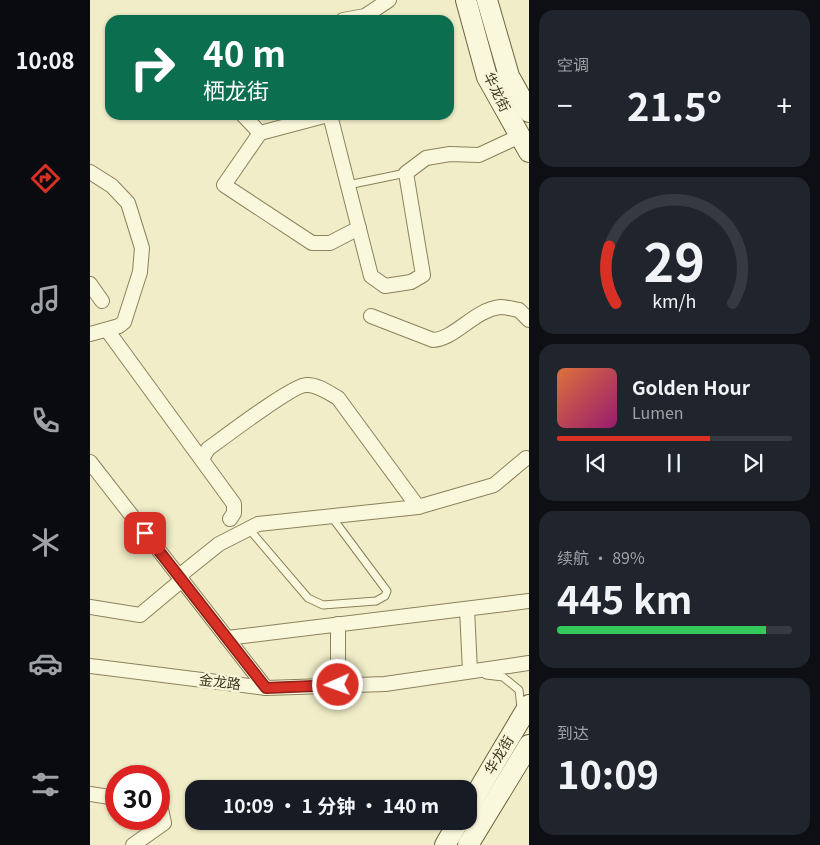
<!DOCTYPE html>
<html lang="zh">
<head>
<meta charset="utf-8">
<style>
	body { margin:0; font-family:Georgia,"Noto Sans SC",serif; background:#20242c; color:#f1f3f6; height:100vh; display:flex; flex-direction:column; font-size:19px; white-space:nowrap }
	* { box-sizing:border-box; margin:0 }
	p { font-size:16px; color:#9ea1a6 }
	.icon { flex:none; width:28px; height:28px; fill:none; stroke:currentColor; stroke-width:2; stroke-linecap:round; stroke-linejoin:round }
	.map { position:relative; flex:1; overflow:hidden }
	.side { display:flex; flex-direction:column; gap:10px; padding:10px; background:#0d0f14; width:291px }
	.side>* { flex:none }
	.hud { position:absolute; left:15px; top:15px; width:349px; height:105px; border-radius:15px; box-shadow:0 1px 4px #0004; background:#0b6e4f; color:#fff; overflow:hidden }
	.speed { position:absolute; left:15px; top:765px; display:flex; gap:10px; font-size:25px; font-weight:700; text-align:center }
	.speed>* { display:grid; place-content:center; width:65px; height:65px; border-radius:50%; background:#171b24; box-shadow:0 1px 4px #0004; line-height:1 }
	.speed .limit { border:8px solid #d22; background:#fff; color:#111 }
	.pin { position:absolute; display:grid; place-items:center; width:42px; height:42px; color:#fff; margin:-21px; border-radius:10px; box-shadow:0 2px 8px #0006 }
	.me { position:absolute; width:55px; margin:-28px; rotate:268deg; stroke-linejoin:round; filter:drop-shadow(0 0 4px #0008) }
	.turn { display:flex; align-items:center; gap:18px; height:105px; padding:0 15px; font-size:22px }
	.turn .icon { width:65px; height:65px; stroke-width:2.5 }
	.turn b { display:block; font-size:35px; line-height:42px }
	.big { font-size:38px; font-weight:700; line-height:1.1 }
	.side .card { flex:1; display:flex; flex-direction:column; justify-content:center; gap:8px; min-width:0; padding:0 18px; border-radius:15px; background:#20242c }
	.side .dial { align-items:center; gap:0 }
	.dial svg { height:130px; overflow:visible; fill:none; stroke:#363941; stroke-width:7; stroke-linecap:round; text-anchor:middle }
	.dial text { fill:#f1f3f6; stroke:none }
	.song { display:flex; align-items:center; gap:15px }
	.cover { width:60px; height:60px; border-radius:8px; background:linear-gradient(135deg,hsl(20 70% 55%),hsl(320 70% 35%)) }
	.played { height:5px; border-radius:2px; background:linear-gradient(90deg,#d93025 65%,#363941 65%) }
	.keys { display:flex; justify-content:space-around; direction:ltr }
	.heat { display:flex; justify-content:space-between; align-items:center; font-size:28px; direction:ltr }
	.charge { height:8px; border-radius:4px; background:linear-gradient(90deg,#34c759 89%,#363941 0) }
	.trip { position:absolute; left:95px; top:780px; width:292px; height:50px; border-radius:15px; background:#171b24; box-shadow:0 1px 4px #0004; font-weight:700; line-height:50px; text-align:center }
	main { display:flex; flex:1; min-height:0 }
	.tabs { display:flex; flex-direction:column; width:90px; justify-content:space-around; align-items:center; background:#090b0e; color:#9ea1a6 }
	.tabs .icon { width:35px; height:35px }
	.tabs .selected { color:#d93025 }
	.tabs b { font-size:22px; color:#f1f3f6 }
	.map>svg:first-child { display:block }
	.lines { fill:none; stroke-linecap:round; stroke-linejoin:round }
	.service-casing { stroke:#8c815c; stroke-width:9 }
	.minor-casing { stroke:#8c815c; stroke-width:16 }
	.secondary-casing { stroke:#6e623f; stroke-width:22 }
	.service { stroke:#faf8dc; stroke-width:7 }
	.minor { stroke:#faf8dc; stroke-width:14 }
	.secondary { stroke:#faf8dc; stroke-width:20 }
	.route-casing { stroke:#8d1f18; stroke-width:12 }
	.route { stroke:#d93025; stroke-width:9 }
	.labels { text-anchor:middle; stroke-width:5; stroke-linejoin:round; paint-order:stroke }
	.street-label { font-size:14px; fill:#3c3420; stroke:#f7f5d8 }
</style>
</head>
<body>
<main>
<nav class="tabs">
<b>10:08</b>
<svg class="icon selected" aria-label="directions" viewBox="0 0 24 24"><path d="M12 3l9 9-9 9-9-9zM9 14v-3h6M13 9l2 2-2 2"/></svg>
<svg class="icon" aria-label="music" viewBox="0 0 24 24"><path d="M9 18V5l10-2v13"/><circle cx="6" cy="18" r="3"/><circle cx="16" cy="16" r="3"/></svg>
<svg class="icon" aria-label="phone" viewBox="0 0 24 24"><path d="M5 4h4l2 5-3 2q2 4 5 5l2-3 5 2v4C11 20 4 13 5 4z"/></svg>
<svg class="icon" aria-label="climate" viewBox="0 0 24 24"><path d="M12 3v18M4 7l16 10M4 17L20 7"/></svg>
<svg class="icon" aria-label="car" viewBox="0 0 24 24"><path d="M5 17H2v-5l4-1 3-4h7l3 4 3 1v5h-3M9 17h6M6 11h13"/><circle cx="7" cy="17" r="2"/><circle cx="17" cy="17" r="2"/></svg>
<svg class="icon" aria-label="filters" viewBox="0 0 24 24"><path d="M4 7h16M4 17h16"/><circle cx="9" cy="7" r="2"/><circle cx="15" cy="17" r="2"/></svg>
</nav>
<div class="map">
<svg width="439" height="845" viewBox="0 0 439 845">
	<rect width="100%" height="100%" fill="#f0edc8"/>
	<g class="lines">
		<defs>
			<g id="service">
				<polyline points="258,185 316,173"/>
				<polyline points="159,529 218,598 233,605 286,601 295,596 297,591 241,516"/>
				<polyline points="396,675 413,677 429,690 431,708"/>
			</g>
			<g id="minor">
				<polyline points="253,20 275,16 299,0"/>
				<polyline points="153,115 170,133 238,115"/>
				<polyline points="240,115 281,276 295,286 321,282 333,275 316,173 336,158 360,154 389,155 430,136"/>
				<polyline points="170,133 134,185 222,243 240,243 269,228"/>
				<polyline points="0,172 22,186 38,203 52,248 50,272 34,322 29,326 0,334"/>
				<polyline points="0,284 12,301"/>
				<path d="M 281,316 L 343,340 C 365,339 384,310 410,307 C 416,307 423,309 429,310 L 439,320"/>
				<polyline points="17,330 144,504 144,513 140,519"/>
				<path d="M 112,459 L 118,449 C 133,438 203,385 216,385 C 227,384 239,393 248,398 L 328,507"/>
				<polyline points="0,462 176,688"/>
				<polyline points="89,576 129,544 168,524 328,507 404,485 436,458"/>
				<polyline points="0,607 50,615 92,580"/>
				<polyline points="377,609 380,671"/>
				<polyline points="248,624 248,685"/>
				<polyline points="137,638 439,601"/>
				<polyline points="0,666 176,688 295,684 439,663"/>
				<polyline points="0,794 26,798"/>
				<polyline points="43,845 74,823 71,809 69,809"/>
			</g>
			<g id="secondary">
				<polyline points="376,0 397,77 439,152"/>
				<polyline points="397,0 419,76 439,112"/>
				<polyline points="379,806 439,705"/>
				<polyline points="355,845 369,821"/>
				<polyline points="378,845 439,745"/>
			</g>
		</defs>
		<use href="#service" class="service-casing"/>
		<use href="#minor" class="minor-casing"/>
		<use href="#secondary" class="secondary-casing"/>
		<use href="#service" class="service"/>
		<use href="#minor" class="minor"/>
		<use href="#secondary" class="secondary"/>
	</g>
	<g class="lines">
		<defs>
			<polyline id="route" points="55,533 176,688 248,685"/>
		</defs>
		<use href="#route" class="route-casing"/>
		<use href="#route" class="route"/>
	</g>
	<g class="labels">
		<g class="street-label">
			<text transform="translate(407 92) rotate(64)" y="5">华龙街</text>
			<text transform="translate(130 682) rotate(7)" y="5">金龙路</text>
			<text transform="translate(409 755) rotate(-59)" y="5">华龙街</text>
		</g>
	</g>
</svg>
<div class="speed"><div class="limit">30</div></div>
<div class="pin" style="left:55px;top:533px;background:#d93025"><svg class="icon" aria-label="arrive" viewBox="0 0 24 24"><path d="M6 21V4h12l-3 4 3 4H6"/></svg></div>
<svg class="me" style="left:248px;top:685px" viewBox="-20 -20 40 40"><circle r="17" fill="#d93025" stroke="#fff" stroke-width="3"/><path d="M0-11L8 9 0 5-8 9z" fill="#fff"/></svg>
<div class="trip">10:09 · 1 分钟 · 140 m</div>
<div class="hud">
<div class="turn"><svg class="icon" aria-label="right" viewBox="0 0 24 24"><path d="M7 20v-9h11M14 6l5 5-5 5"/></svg><div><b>40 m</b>栖龙街</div></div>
</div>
</div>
<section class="side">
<div class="card"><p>空调</p>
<div class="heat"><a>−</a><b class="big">21.5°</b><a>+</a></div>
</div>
<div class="card dial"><svg viewBox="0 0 100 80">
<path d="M14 69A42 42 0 1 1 86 69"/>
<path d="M14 69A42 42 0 0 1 10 34" stroke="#d93025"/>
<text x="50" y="56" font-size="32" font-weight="700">29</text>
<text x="50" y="72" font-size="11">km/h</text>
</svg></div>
<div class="card">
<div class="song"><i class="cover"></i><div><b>Golden Hour</b><p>Lumen</p></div></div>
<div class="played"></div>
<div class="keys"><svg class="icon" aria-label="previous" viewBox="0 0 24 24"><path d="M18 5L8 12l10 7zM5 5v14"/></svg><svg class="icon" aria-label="pause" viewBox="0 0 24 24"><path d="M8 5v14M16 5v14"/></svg><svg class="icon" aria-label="next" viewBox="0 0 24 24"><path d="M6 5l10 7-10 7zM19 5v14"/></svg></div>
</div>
<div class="card"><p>续航 · 89%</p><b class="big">445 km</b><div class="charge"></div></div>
<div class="card"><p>到达</p><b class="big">10:09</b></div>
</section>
</main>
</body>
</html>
